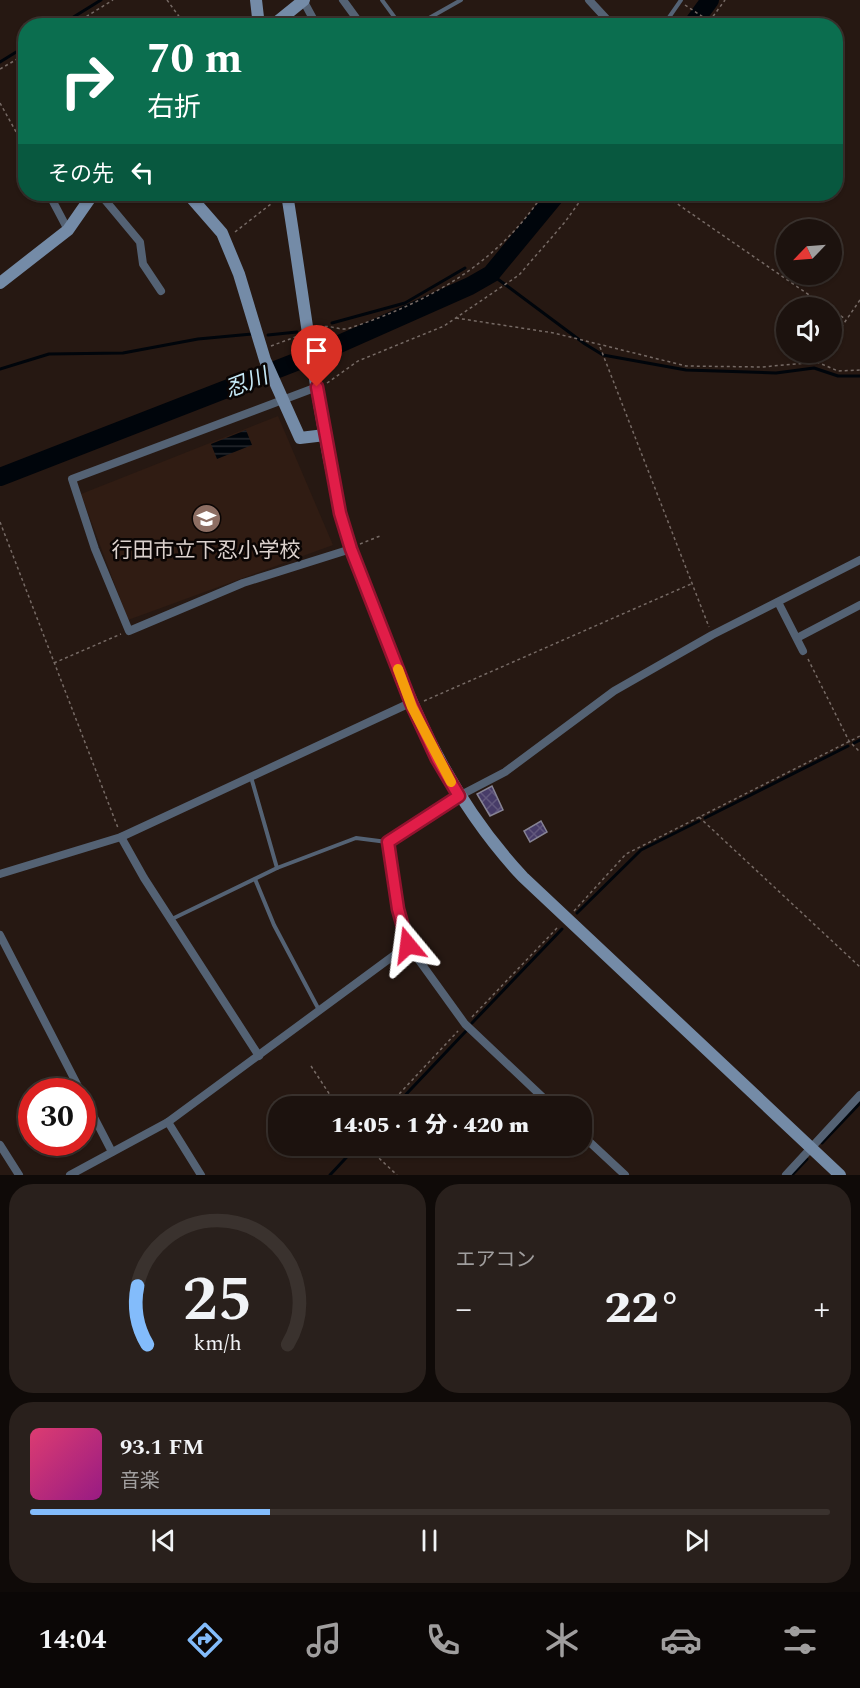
<!DOCTYPE html>
<html lang="ja">
<head>
<meta charset="utf-8">
<style>
	body { margin:0; font-family:Spectral,"Noto Sans JP",serif; background:#29201c; color:#f1f3f6; height:100vh; display:flex; flex-direction:column; font-size:22px; white-space:nowrap }
	* { box-sizing:border-box; margin:0 }
	p { font-size:20px; color:#a09e9e }
	.icon { flex:none; width:33px; height:33px; fill:none; stroke:currentColor; stroke-width:2; stroke-linecap:round; stroke-linejoin:round }
	.map { position:relative; height:1175px; overflow:hidden }
	.details { display:flex; flex-direction:column; gap:9px; padding:9px; background:#0f0a08; flex:1 }
	.details>* { flex:none }
	.banner { position:absolute; left:18px; top:18px; width:825px; height:183px; border-radius:24px; box-shadow:0 2px 4px #0004,0 0 0 2px #3a322e; background:#0b6e4f; color:#fff; overflow:hidden }
	.needle { width:39px; rotate:245deg }
	.fabs { position:absolute; left:776px; top:219px; display:grid; gap:12px }
	.fabs a { display:grid; place-items:center; width:66px; height:66px; border-radius:50%; background:#1c120e; box-shadow:0 2px 4px #0004,0 0 0 2px #3a322e; font-size:30px }
	.speed { position:absolute; left:18px; top:1078px; display:flex; gap:12px; font-size:30px; font-weight:700; text-align:center }
	.speed>* { display:grid; place-content:center; width:78px; height:78px; border-radius:50%; background:#1c120e; box-shadow:0 2px 4px #0004,0 0 0 2px #3a322e; line-height:1 }
	.speed .limit { border:9px solid #d22; background:#fff; color:#111 }
	.pin { position:absolute; display:grid; place-items:center; width:51px; height:51px; color:#fff; margin:-62px -26px; border-radius:50% 50% 50% 0; rotate:-45deg; box-shadow:0 0 6px #0007 }
	.pin .icon { rotate:45deg }
	.me { position:absolute; width:66px; margin:-33px; rotate:344deg; stroke-linejoin:round; filter:drop-shadow(0 0 4px #0008) }
	.turn { display:flex; align-items:center; gap:21px; height:126px; padding:0 30px; font-size:27px }
	.turn .icon { width:78px; height:78px; stroke-width:2.5 }
	.turn b { display:block; font-size:42px; line-height:51px }
	.then { display:flex; align-items:center; height:57px; padding:0 30px; background:#0003; gap:12px; font-size:22px }
	.big { font-size:45px; font-weight:800; line-height:1.1 }
	.details .card { flex:1; display:flex; flex-direction:column; justify-content:center; gap:9px; min-width:0; padding:0 21px; border-radius:24px; background:#29201c }
	.details .dial { align-items:center; gap:0 }
	.dial svg { height:156px; overflow:visible; fill:none; stroke:#3a322e; stroke-width:7; stroke-linecap:round; text-anchor:middle }
	.dial text { fill:#f1f3f6; stroke:none }
	.song { display:flex; align-items:center; gap:18px }
	.cover { width:72px; height:72px; border-radius:9px; background:linear-gradient(135deg,hsl(340 70% 55%),hsl(310 70% 35%)) }
	.played { height:6px; border-radius:3px; background:linear-gradient(90deg,#83bcfb 30%,#3a322e 30%) }
	.keys { display:flex; justify-content:space-around; direction:ltr }
	.heat { display:flex; justify-content:space-between; align-items:center; font-size:33px; direction:ltr }
	.details .tiles { flex:1; display:grid; gap:9px; grid-template-columns:1fr 1fr }
	.card:last-child { grid-column:span 2 }
	.trip { position:absolute; left:268px; top:1096px; width:324px; height:60px; border-radius:24px; background:#1c120e; box-shadow:0 2px 4px #0004,0 0 0 2px #3a322e; font-weight:800; line-height:60px; text-align:center }
	.tabs { display:flex; height:96px; justify-content:space-around; align-items:center; background:#0b0706; color:#a09e9e }
	.tabs .icon { width:42px; height:42px }
	.tabs .current { color:#83bcfb }
	.tabs b { font-size:27px; color:#f1f3f6 }
	.map>svg:first-child { display:block }
	.built { fill:#301c13 }
	.water { fill:url(#water-rules) }
	.lines { fill:none; stroke-linecap:round; stroke-linejoin:round }
	.stream { stroke:#00050b; stroke-width:3 }
	.river { stroke:#00050b; stroke-width:18 }
	.building { fill:url(#building-cross-hatch); stroke:#868394; stroke-width:1.5 }
	.path { stroke:#766a65; stroke-width:1.5; stroke-dasharray:3 3; stroke-linecap:butt }
	.lane { stroke:#546274; stroke-width:4 }
	.street { stroke:#546274; stroke-width:8 }
	.secondary { stroke:#748ba7; stroke-width:12 }
	.route-casing { stroke:#92132f; stroke-width:15 }
	.route { stroke:#e11d48; stroke-width:10 }
	.slow { stroke:#f59e0b; stroke-width:10 }
	.labels { text-anchor:middle; stroke-width:5; stroke-linejoin:round; paint-order:stroke }
	.poi-label { font-size:21px; fill:#dbd1cd; stroke:#0a0504 }
	.water-label { font-size:22px; font-style:italic; fill:#c5e8f6; stroke:#0a0504 }
</style>
</head>
<body>
<div class="map">
<svg width="860" height="1175" viewBox="0 0 860 1175">
	<defs>
		<pattern id="water-rules" width="6" height="5" patternUnits="userSpaceOnUse" patternTransform="scale(1.5)"><rect width="6" height="5" fill="#00050b"/><path d="M0 2.5h6" fill="none" stroke="#25282d"/></pattern>
		<pattern id="building-cross-hatch" width="8" height="8" patternUnits="userSpaceOnUse" patternTransform="scale(1.5)"><rect width="8" height="8" fill="#473c68"/><path d="M0 0l8 8M0 8l8-8" fill="none" stroke="#61577c"/></pattern>
	</defs>
	<rect width="100%" height="100%" fill="#261812"/>
	<polygon class="built" points="278,416 333,545 128,620 81,494"/>
	<polygon class="water" points="246,430 252,445 217,459 211,444"/>
	<g class="lines">
		<g class="stream">
			<polyline points="59,26 101,0"/>
			<polyline points="0,62 26,46"/>
			<polyline points="491,274 585,344 603,355 686,370 776,373 814,368 838,376 860,376"/>
			<polyline points="332,323 405,303 465,268"/>
			<polyline points="268,335 297,332"/>
			<polyline points="0,369 49,354 123,353 198,339 252,334"/>
			<polyline points="854,743 860,740"/>
			<polyline points="705,818 848,746"/>
			<polyline points="577,913 641,850 699,821"/>
			<polyline points="472,1023 562,929"/>
			<polyline points="394,1107 466,1031"/>
			<polyline points="822,1143 860,1103"/>
			<polyline points="330,1175 357,1146"/>
			<polyline points="792,1175 807,1159"/>
		</g>
		<g class="river">
			<polyline points="691,26 710,0"/>
			<polyline points="0,477 319,353 470,286 491,274 557,194"/>
		</g>
	</g>
	<g class="building">
		<polygon points="492,786 503,810 490,816 477,794"/>
		<polygon points="541,821 547,832 530,842 524,831"/>
	</g>
	<g class="lines">
		<g class="path">
			<polyline points="167,0 186,26"/>
			<polyline points="685,5 709,21"/>
			<polyline points="71,26 113,0"/>
			<polyline points="706,26 725,0"/>
			<polyline points="0,69 26,54"/>
			<polyline points="0,103 20,139"/>
			<polyline points="663,194 828,308"/>
			<polyline points="235,232 276,200"/>
			<polyline points="831,309 845,319"/>
			<polyline points="456,318 554,333 686,366 762,367 817,362 838,371 860,370"/>
			<path d="M 319,328 C 329,323 340,332 350,328 C 429,302 497,264 543,194"/>
			<polyline points="831,342 860,300"/>
			<polyline points="271,346 298,336"/>
			<polyline points="600,347 709,627"/>
			<polyline points="817,362 824,352"/>
			<polyline points="327,383 358,361 444,326 519,275 565,222 585,194"/>
			<polyline points="0,522 118,828"/>
			<polyline points="360,544 380,536"/>
			<polyline points="808,659 849,741 860,752"/>
			<polyline points="54,663 121,634"/>
			<polyline points="424,701 691,584"/>
			<polyline points="699,817 860,967"/>
			<polyline points="574,911 626,854 860,736"/>
			<polyline points="472,1017 558,927"/>
			<polyline points="311,1066 338,1107"/>
			<polyline points="387,1107 458,1031"/>
			<polyline points="366,1146 397,1175"/>
		</g>
		<g class="lane">
			<polyline points="382,0 401,26"/>
			<polyline points="415,26 461,0"/>
			<polyline points="663,26 681,0"/>
			<polyline points="251,777 277,868"/>
			<polyline points="255,879 274,925 319,1010"/>
			<polyline points="172,919 277,868 356,838 387,842"/>
		</g>
		<g class="street">
			<polyline points="303,0 317,26"/>
			<polyline points="343,0 362,26"/>
			<polyline points="589,0 613,26"/>
			<polyline points="24,147 26,150"/>
			<polyline points="49,194 68,230"/>
			<polyline points="100,194 140,242 143,264 161,291"/>
			<polyline points="317,387 72,479 95,549 129,631 243,583 351,549"/>
			<polyline points="778,602 803,651"/>
			<polyline points="797,638 860,605"/>
			<polyline points="121,837 144,878 259,1056"/>
			<polyline points="0,874 121,837 410,703"/>
			<polyline points="0,935 81,1092"/>
			<polyline points="408,945 465,1024 553,1107"/>
			<polyline points="82,1094 112,1152"/>
			<polyline points="168,1122 201,1175"/>
			<polyline points="582,1135 625,1175"/>
			<polyline points="0,1145 19,1175"/>
			<polyline points="70,1175 168,1122 408,945 398,909 388,842 459,796 505,772 614,691 712,635 860,560"/>
			<polyline points="786,1175 860,1095"/>
		</g>
		<g class="secondary">
			<polyline points="256,0 259,26"/>
			<polyline points="272,26 304,0"/>
			<polyline points="188,194 222,233 239,274 265,360 300,438 325,435"/>
			<path d="M 287,194 C 304,299 316,406 340,511 C 348,548 364,583 378,618 C 415,715 450,799 523,877 L 840,1175"/>
			<polyline points="0,283 68,230 93,194"/>
		</g>
	</g>
	<g class="lines">
		<defs>
			<polyline id="route" points="317,387 340,513 351,549 411,703 437,759 459,796 388,842 398,909 408,945"/>
		</defs>
		<use href="#route" class="route-casing"/>
		<use href="#route" class="route"/>
		<polyline class="slow" points="398,669 412,707 451,782"/>
	</g>
	<defs>
		<symbol id="school-disc" viewBox="-11 -11 22 22"><circle r="9.5" fill="#8d6e63" stroke="#0a0504"/><path d="M0-5L7-2L0 1L-7-2ZM-4 1L0 2.5L4 1V4Q0 6-4 4Z" fill="#fff"/></symbol>
	</defs>
	<g fill-rule="evenodd">
		<use href="#school-disc" x="190" y="502" width="33" height="33"/>
	</g>
	<g class="labels">
		<g class="poi-label">
			<text x="206" y="557">行田市立下忍小学校</text>
		</g>
		<g class="water-label">
			<text transform="translate(246 382) rotate(-21)" y="8">忍川</text>
		</g>
	</g>
</svg>
<div class="fabs">
<a><svg class="needle" viewBox="-14 -14 28 28"><path d="M0-13l5 13h-10z" fill="#e53935"/><path d="M0 13l5-13h-10z" fill="#a09e9e"/></svg></a>
<a><svg class="icon" aria-label="sound" viewBox="0 0 24 24"><path d="M4 9h4l5-4v14l-5-4H4zM17 9q2 3 0 6"/></svg></a>
</div>
<div class="speed"><div class="limit">30</div></div>
<div class="pin" style="left:317px;top:387px;background:#d93025"><svg class="icon" aria-label="arrive" viewBox="0 0 24 24"><path d="M6 21V4h12l-3 4 3 4H6"/></svg></div>
<svg class="me" style="left:408px;top:945px" viewBox="-20 -20 40 40"><path d="M0-17L14 15 0 8-14 15z" fill="#e11d48" stroke="#fff" stroke-width="4"/></svg>
<div class="trip">14:05 · 1 分 · 420 m</div>
<div class="banner">
<div class="turn"><svg class="icon" aria-label="right" viewBox="0 0 24 24"><path d="M7 20v-9h11M14 6l5 5-5 5"/></svg><div><b>70 m</b>右折</div></div>
<div class="then">その先<svg class="icon" aria-label="left" viewBox="0 0 24 24"><path d="M17 20v-9H6M10 6l-5 5 5 5"/></svg></div>
</div>
</div>
<section class="details">
<div class="tiles">
<div class="card dial"><svg viewBox="0 0 100 80">
<path d="M14 69A42 42 0 1 1 86 69"/>
<path d="M14 69A42 42 0 0 1 9 39" stroke="#83bcfb"/>
<text x="50" y="56" font-size="32" font-weight="700">25</text>
<text x="50" y="72" font-size="11">km/h</text>
</svg></div>
<div class="card"><p>エアコン</p>
<div class="heat"><a>−</a><b class="big">22°</b><a>+</a></div>
</div>
<div class="card">
<div class="song"><i class="cover"></i><div><b>93.1 FM</b><p>音楽</p></div></div>
<div class="played"></div>
<div class="keys"><svg class="icon" aria-label="previous" viewBox="0 0 24 24"><path d="M18 5L8 12l10 7zM5 5v14"/></svg><svg class="icon" aria-label="pause" viewBox="0 0 24 24"><path d="M8 5v14M16 5v14"/></svg><svg class="icon" aria-label="next" viewBox="0 0 24 24"><path d="M6 5l10 7-10 7zM19 5v14"/></svg></div>
</div>
</div>
</section>
<nav class="tabs">
<b>14:04</b>
<svg class="icon current" aria-label="directions" viewBox="0 0 24 24"><path d="M12 3l9 9-9 9-9-9zM9 14v-3h6M13 9l2 2-2 2"/></svg>
<svg class="icon" aria-label="music" viewBox="0 0 24 24"><path d="M9 18V5l10-2v13"/><circle cx="6" cy="18" r="3"/><circle cx="16" cy="16" r="3"/></svg>
<svg class="icon" aria-label="phone" viewBox="0 0 24 24"><path d="M5 4h4l2 5-3 2q2 4 5 5l2-3 5 2v4C11 20 4 13 5 4z"/></svg>
<svg class="icon" aria-label="climate" viewBox="0 0 24 24"><path d="M12 3v18M4 7l16 10M4 17L20 7"/></svg>
<svg class="icon" aria-label="car" viewBox="0 0 24 24"><path d="M5 17H2v-5l4-1 3-4h7l3 4 3 1v5h-3M9 17h6M6 11h13"/><circle cx="7" cy="17" r="2"/><circle cx="17" cy="17" r="2"/></svg>
<svg class="icon" aria-label="filters" viewBox="0 0 24 24"><path d="M4 7h16M4 17h16"/><circle cx="9" cy="7" r="2"/><circle cx="15" cy="17" r="2"/></svg>
</nav>
</body>
</html>
